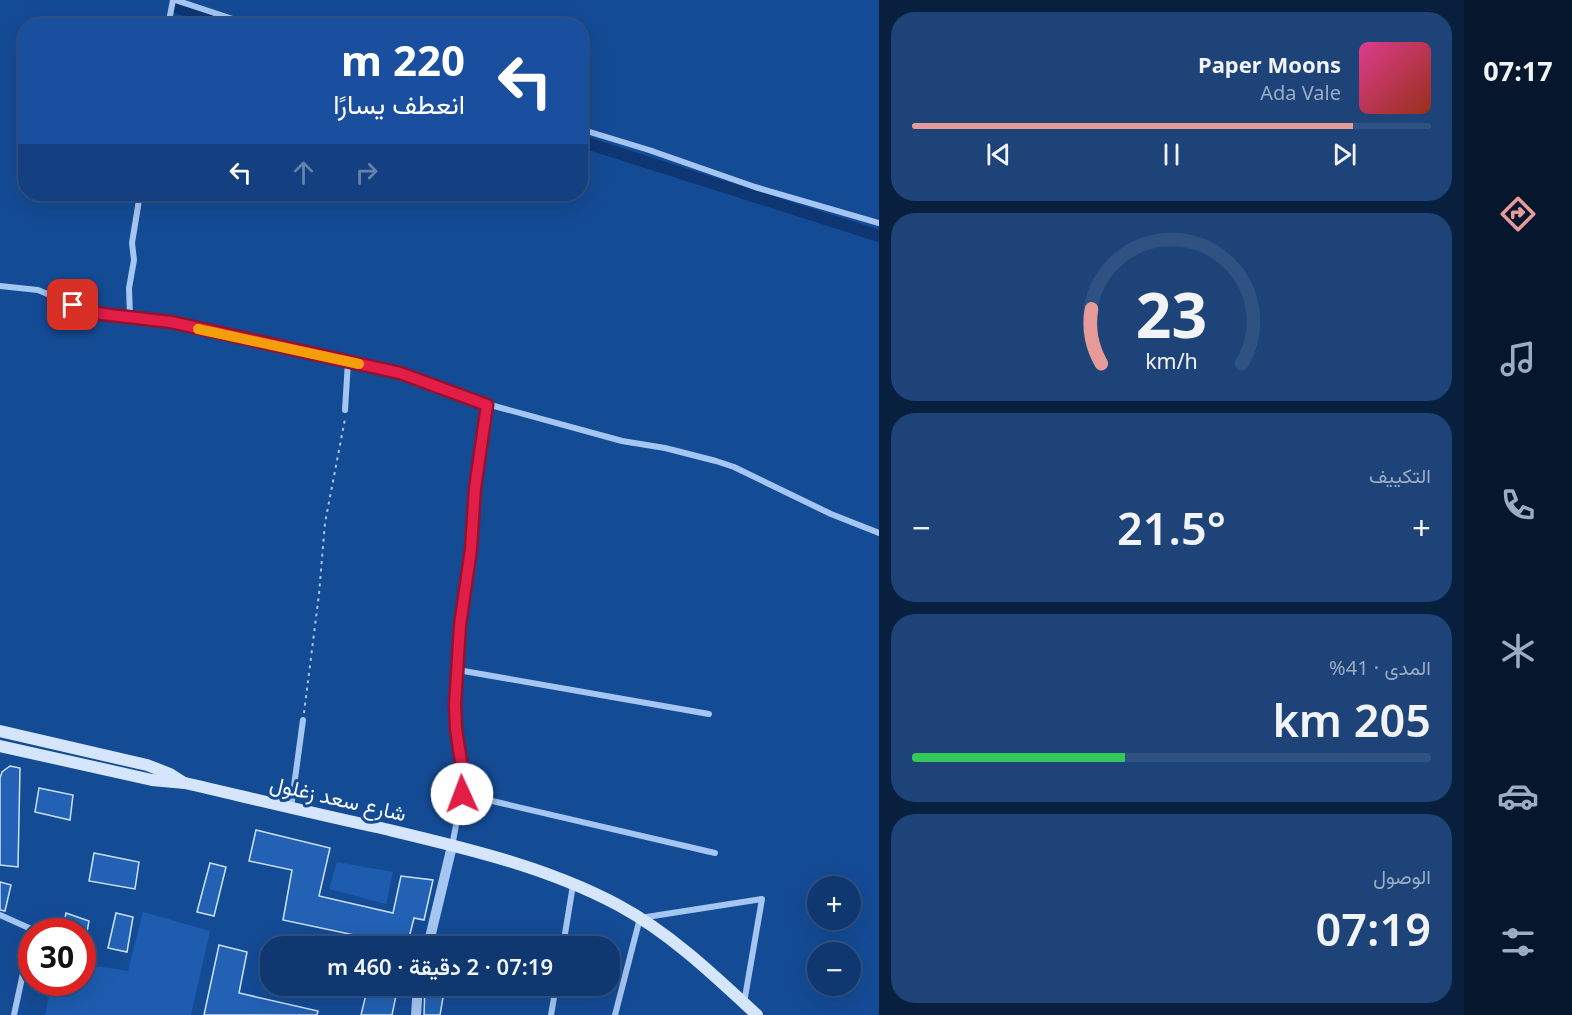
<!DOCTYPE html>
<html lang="ar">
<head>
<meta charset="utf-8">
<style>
	body { margin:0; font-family:"Noto Sans",Vazirmatn,sans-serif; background:#1d4378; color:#f1f3f6; direction:rtl; height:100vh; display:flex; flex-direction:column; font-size:22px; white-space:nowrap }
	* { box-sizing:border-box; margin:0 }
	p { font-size:20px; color:#9bacc3 }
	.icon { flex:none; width:33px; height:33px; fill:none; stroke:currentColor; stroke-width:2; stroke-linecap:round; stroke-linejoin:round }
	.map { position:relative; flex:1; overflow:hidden; direction:ltr }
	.sheet { display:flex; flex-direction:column; gap:12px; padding:12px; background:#081f3e; width:585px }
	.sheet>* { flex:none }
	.hud { position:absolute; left:18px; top:18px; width:570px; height:183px; border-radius:24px; box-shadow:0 6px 24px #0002,0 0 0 2px #2f5283; direction:rtl; background:#1a4fa0; color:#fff; overflow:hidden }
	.fabs { position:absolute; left:807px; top:876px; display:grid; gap:12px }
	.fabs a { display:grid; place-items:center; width:54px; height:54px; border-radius:50%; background:#0f3870; box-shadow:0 6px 24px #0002,0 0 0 2px #2f5283; font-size:30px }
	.speed { position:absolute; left:18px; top:918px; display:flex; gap:12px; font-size:30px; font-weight:700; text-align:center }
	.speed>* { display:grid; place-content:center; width:78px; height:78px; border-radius:50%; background:#0f3870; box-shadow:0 6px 24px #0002,0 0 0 2px #2f5283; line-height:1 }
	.speed .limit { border:9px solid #d22; background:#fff; color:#111 }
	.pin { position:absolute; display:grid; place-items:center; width:51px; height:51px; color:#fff; margin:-26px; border-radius:12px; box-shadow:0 3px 9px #0006 }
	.me { position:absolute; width:66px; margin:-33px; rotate:358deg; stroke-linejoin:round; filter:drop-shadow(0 0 4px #0008) }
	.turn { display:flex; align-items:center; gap:21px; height:126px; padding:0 24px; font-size:27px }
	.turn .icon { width:78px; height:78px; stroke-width:2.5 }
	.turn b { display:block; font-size:42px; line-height:51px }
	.lanes { display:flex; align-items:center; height:57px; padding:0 24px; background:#0003; justify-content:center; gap:30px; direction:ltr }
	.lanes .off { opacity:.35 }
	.big { font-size:45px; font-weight:600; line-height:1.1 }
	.sheet .tile { flex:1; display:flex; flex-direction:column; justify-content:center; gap:9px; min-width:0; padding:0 21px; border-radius:24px; background:#1d4378 }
	.sheet .dial { align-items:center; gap:0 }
	.dial svg { height:156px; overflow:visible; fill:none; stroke:#2f5283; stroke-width:7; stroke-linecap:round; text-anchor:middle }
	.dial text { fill:#f1f3f6; stroke:none }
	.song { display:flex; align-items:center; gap:18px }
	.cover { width:72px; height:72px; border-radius:9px; background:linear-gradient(135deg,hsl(330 70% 55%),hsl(10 70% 35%)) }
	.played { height:6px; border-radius:3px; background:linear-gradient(90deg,#e69b98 85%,#2f5283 85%) }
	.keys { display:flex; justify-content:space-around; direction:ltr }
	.heat { display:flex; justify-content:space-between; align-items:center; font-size:33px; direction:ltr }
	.charge { height:9px; border-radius:4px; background:linear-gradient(90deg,#34c759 41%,#2f5283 0) }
	.trip { position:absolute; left:260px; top:936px; width:360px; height:60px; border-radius:24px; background:#0f3870; box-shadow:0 6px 24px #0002,0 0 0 2px #2f5283; font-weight:600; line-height:60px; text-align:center; direction:rtl }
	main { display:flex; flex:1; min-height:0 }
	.tabs { display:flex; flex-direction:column; width:108px; justify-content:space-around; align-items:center; background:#06162d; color:#9bacc3 }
	.tabs .icon { width:42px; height:42px }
	.tabs .on { color:#e69b98 }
	.tabs b { font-size:27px; color:#f1f3f6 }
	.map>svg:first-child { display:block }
	.green { fill:#1d5caf }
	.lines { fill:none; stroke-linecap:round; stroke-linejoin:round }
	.canal { stroke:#0d3672; stroke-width:12 }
	.building { fill:#2361b4; stroke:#cce1fc; stroke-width:1.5 }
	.path { stroke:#a5c6f2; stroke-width:2; stroke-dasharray:3 4.5; stroke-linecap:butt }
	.minor { stroke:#a5c6f2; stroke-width:6 }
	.tertiary { stroke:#a5c6f2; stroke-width:10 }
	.secondary { stroke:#d4e5fc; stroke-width:12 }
	.route-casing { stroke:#92132f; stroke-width:15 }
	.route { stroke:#e11d48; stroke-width:10 }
	.slow { stroke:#f59e0b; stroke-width:10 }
	.labels { text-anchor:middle; stroke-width:6; stroke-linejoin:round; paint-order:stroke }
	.street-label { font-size:21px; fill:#fff; stroke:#144b95 }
</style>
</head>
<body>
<main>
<nav class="tabs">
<b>07:17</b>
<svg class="icon on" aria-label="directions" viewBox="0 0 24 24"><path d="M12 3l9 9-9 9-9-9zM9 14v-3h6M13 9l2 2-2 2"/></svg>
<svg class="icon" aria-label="music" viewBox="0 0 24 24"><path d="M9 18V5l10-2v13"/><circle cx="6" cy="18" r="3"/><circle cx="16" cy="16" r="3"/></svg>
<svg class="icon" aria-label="phone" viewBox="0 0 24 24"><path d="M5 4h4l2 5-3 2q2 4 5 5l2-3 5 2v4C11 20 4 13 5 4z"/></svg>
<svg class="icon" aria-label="climate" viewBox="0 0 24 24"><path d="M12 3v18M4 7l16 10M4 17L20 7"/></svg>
<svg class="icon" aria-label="car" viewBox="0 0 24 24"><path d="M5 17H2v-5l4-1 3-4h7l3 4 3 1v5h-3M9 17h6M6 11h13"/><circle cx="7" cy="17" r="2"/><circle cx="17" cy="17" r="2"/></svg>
<svg class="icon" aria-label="filters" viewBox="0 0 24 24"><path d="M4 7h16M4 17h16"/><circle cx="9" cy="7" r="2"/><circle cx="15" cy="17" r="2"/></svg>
</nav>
<section class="sheet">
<div class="tile">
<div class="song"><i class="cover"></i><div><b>Paper Moons</b><p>Ada Vale</p></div></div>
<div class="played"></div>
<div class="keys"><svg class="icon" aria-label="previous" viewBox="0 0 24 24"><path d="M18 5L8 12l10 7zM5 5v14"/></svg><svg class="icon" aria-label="pause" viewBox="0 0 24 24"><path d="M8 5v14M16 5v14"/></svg><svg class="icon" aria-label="next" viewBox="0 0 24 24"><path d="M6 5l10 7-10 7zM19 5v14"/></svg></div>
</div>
<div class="tile dial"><svg viewBox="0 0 100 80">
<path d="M14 69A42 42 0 1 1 86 69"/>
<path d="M14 69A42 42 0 0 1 9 41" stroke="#e69b98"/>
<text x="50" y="56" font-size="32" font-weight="700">23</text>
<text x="50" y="72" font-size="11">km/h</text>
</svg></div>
<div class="tile"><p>التكييف</p>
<div class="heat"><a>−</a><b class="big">21.5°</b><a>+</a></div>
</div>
<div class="tile"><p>المدى · 41%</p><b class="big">205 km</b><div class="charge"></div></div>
<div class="tile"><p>الوصول</p><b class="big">07:19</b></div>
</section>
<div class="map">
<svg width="879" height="1015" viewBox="0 0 879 1015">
	<rect width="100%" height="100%" fill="#144b95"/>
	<g class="green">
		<polygon points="337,862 393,872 386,904 329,889"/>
		<polygon points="143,912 210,931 191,1015 45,1015 52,983 82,982 83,964 128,971"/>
	</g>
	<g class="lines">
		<g class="canal">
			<polyline points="176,7 231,26"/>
			<polyline points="580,141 879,236"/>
		</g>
	</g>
	<g class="building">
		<polygon points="10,766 20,768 18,867 0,865 0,778 2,772"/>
		<polygon points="39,788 73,795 70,820 35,812"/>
		<polygon points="256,830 330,848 319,896 393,913 401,876 433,880 424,920 414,918 407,946 376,946 378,940 283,920 292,870 249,861"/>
		<polygon points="94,853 139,862 135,889 89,881"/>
		<polygon points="210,863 226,867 214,916 197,912"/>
		<polygon points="0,882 11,885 5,911 0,910"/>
		<polygon points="66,913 89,921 87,932 62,932"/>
		<polygon points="116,913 133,917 127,952 108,948"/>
		<polygon points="219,945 247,952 239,993 318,1011 317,1015 204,1015"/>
		<polygon points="368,986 398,986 392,1015 361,1015"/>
		<polygon points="425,986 445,986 440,1015 424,1015"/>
	</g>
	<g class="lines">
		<polyline class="path" points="304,713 319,594 325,523 345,419"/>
		<g class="minor">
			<polyline points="175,0 254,26"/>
			<polyline points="168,26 173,0"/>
			<polyline points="580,129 649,150 755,187 879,223"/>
			<polyline points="0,286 38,290 90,312 171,322 400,373 487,404 622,441 665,448 716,461 734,467 831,514 879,533"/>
			<polyline points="130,316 129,288 134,260 132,243 140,194"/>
			<polyline points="345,410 348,362"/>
			<polyline points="458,670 709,714"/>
			<polyline points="462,794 715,853"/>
			<polyline points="291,808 303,720"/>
			<polyline points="452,846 462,794 463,775 456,729 455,705 460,625 471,549 475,488 487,404"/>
			<polyline points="0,915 29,928 31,936 14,1015"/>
			<polyline points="563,946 573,885"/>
			<polyline points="551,1015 556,986"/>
			<polyline points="615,1015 640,918 762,899 744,1003"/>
		</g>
		<g class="tertiary">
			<polyline points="428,946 452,846"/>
			<polyline points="416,1015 418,986"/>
		</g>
		<g class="secondary">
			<polyline points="0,731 147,765 170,774 184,783"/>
			<path d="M 0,746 L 152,780 L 185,783 C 250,798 316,814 381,828 C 461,847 545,866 618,905 C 670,933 714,975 757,1015"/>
		</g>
	</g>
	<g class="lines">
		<defs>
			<polyline id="route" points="73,305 90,312 110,315 171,322 400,373 487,405 475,488 471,549 460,625 455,705 456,729 463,775 462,794"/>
		</defs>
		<use href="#route" class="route-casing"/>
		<use href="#route" class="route"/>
		<polyline class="slow" points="198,329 359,364"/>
	</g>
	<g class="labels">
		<g class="street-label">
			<text transform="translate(338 799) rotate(13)" y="7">شارع سعد زغلول</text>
		</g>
	</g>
</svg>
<div class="fabs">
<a>+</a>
<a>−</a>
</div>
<div class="speed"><div class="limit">30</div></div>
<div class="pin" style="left:73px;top:305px;background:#d93025"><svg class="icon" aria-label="arrive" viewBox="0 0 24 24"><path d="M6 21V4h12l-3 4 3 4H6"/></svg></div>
<svg class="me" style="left:462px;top:794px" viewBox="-20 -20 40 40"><circle r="19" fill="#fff"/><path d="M0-13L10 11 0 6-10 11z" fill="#e11d48"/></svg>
<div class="trip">07:19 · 2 دقيقة · 460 m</div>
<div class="hud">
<div class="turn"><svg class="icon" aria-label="left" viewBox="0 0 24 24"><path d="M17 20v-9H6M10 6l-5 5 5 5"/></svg><div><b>220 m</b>انعطف يسارًا</div></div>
<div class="lanes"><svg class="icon" aria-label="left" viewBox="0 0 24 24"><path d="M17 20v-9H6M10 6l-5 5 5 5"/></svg><svg class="icon off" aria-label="ahead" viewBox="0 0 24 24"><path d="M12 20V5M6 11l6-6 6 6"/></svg><svg class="icon off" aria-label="right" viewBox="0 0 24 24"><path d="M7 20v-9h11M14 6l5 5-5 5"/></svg></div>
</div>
</div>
</main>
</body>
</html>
